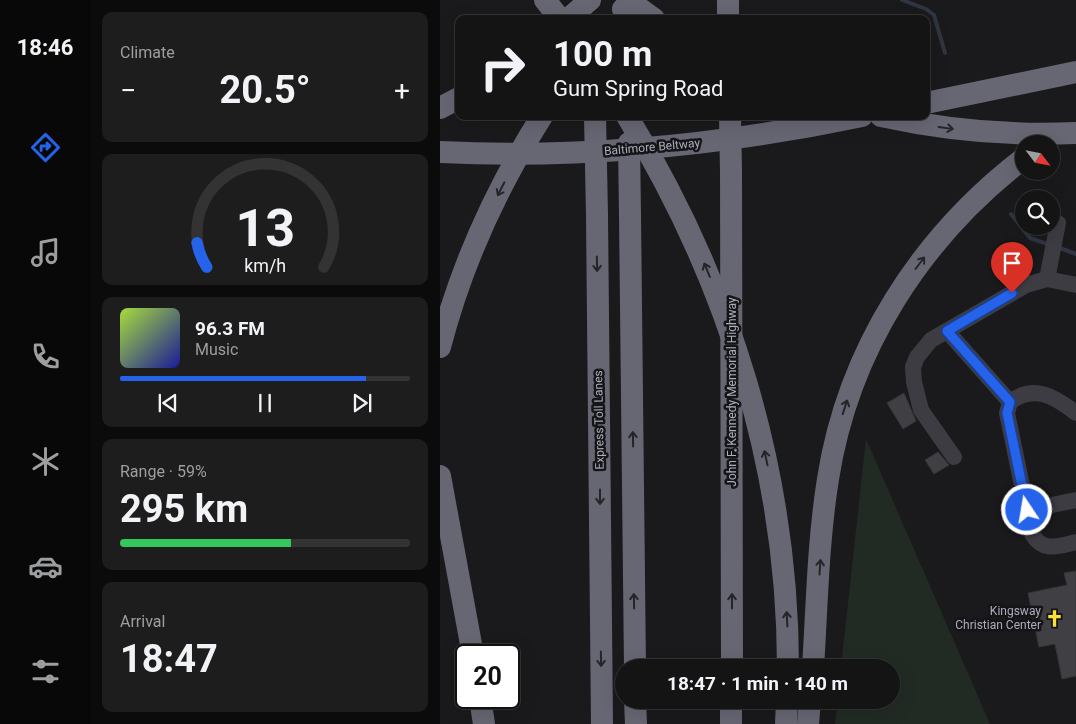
<!DOCTYPE html>
<html lang="en">
<head>
<meta charset="utf-8">
<style>
	body { margin:0; font-family:Roboto,sans-serif; background:#1d1d1e; color:#f1f3f6; height:100vh; display:flex; flex-direction:column; font-size:19px; white-space:nowrap }
	* { box-sizing:border-box; margin:0 }
	p { font-size:16px; color:#9d9ea0 }
	.icon { flex:none; width:28px; height:28px; fill:none; stroke:currentColor; stroke-width:2; stroke-linecap:round; stroke-linejoin:round }
	.map { position:relative; flex:1; overflow:hidden }
	.side { display:flex; flex-direction:column; gap:12px; padding:12px; background:#0b0b0c; width:350px }
	.side>* { flex:none }
	.hud { position:absolute; left:15px; top:15px; width:475px; height:105px; border-radius:10px; box-shadow:0 5px 20px #0002,0 0 0 1px #333334; background:#141415; color:#f1f3f6; overflow:hidden }
	.needle { width:32px; rotate:122deg }
	.fabs { position:absolute; left:575px; top:135px; display:grid; gap:10px }
	.fabs a { display:grid; place-items:center; width:45px; height:45px; border-radius:50%; background:#141415; box-shadow:0 5px 20px #0002,0 0 0 1px #333334; font-size:25px }
	.speed { position:absolute; left:15px; top:644px; display:flex; gap:10px; font-size:25px; font-weight:700; text-align:center }
	.speed>* { display:grid; place-content:center; width:65px; height:65px; border-radius:50%; background:#141415; box-shadow:0 5px 20px #0002,0 0 0 1px #333334; line-height:1 }
	.speed .limit { border:2px solid #111; border-radius:8px; background:#fff; color:#111 }
	.pin { position:absolute; display:grid; place-items:center; width:42px; height:42px; color:#fff; margin:-51px -21px; border-radius:50% 50% 50% 0; rotate:-45deg; box-shadow:0 0 5px #0007 }
	.pin .icon { rotate:45deg }
	.me { position:absolute; width:55px; margin:-28px; rotate:348deg; stroke-linejoin:round; filter:drop-shadow(0 0 4px #0008) }
	.turn { display:flex; align-items:center; gap:18px; height:105px; padding:0 15px; font-size:22px }
	.turn .icon { width:65px; height:65px; stroke-width:2.5 }
	.turn b { display:block; font-size:35px; line-height:42px }
	.big { font-size:38px; font-weight:700; line-height:1.1 }
	.side .widget { flex:1; display:flex; flex-direction:column; justify-content:center; gap:8px; min-width:0; padding:0 18px; border-radius:10px; background:#1d1d1e }
	.side .dial { align-items:center; gap:0 }
	.dial svg { height:130px; overflow:visible; fill:none; stroke:#333334; stroke-width:7; stroke-linecap:round; text-anchor:middle }
	.dial text { fill:#f1f3f6; stroke:none }
	.song { display:flex; align-items:center; gap:15px }
	.cover { width:60px; height:60px; border-radius:8px; background:linear-gradient(135deg,hsl(80 70% 55%),hsl(240 70% 35%)) }
	.played { height:5px; border-radius:2px; background:linear-gradient(90deg,#2563eb 85%,#333334 85%) }
	.keys { display:flex; justify-content:space-around; direction:ltr }
	.heat { display:flex; justify-content:space-between; align-items:center; font-size:28px; direction:ltr }
	.charge { height:8px; border-radius:4px; background:linear-gradient(90deg,#34c759 59%,#333334 0) }
	.trip { position:absolute; left:175px; top:659px; width:285px; height:50px; border-radius:25px; background:#141415; box-shadow:0 5px 20px #0002,0 0 0 1px #333334; font-weight:700; line-height:50px; text-align:center }
	main { display:flex; flex:1; min-height:0 }
	.tabs { display:flex; flex-direction:column; width:90px; justify-content:space-around; align-items:center; background:#080808; color:#9d9ea0 }
	.tabs .icon { width:35px; height:35px }
	.tabs .current { color:#2563eb }
	.tabs b { font-size:22px; color:#f1f3f6 }
	.map>svg:first-child { display:block }
	.green { fill:#212b24 }
	.lines { fill:none; stroke-linecap:round; stroke-linejoin:round }
	.stream { stroke:#2f3541; stroke-width:4 }
	.building { fill:#3f3f44; stroke:#353438 }
	.minor { stroke:#3d3c43; stroke-width:16 }
	.highway { stroke:#666773; stroke-width:22 }
	.highway-bridge { stroke:#666773; stroke-width:22 }
	.oneway { stroke:#252529 }
	.route-casing { stroke:#184099; stroke-width:12 }
	.route { stroke:#2563eb; stroke-width:9 }
	.labels { text-anchor:middle; stroke-width:5; stroke-linejoin:round; paint-order:stroke }
	.street-label { font-size:12px; fill:#acadbc; stroke:#151517 }
	.poi-label { font-size:12px; fill:#acadbc; stroke:#151517; text-anchor:end }
</style>
</head>
<body>
<main>
<nav class="tabs">
<b>18:46</b>
<svg class="icon current" aria-label="directions" viewBox="0 0 24 24"><path d="M12 3l9 9-9 9-9-9zM9 14v-3h6M13 9l2 2-2 2"/></svg>
<svg class="icon" aria-label="music" viewBox="0 0 24 24"><path d="M9 18V5l10-2v13"/><circle cx="6" cy="18" r="3"/><circle cx="16" cy="16" r="3"/></svg>
<svg class="icon" aria-label="phone" viewBox="0 0 24 24"><path d="M5 4h4l2 5-3 2q2 4 5 5l2-3 5 2v4C11 20 4 13 5 4z"/></svg>
<svg class="icon" aria-label="climate" viewBox="0 0 24 24"><path d="M12 3v18M4 7l16 10M4 17L20 7"/></svg>
<svg class="icon" aria-label="car" viewBox="0 0 24 24"><path d="M5 17H2v-5l4-1 3-4h7l3 4 3 1v5h-3M9 17h6M6 11h13"/><circle cx="7" cy="17" r="2"/><circle cx="17" cy="17" r="2"/></svg>
<svg class="icon" aria-label="filters" viewBox="0 0 24 24"><path d="M4 7h16M4 17h16"/><circle cx="9" cy="7" r="2"/><circle cx="15" cy="17" r="2"/></svg>
</nav>
<section class="side">
<div class="widget"><p>Climate</p>
<div class="heat"><a>−</a><b class="big">20.5°</b><a>+</a></div>
</div>
<div class="widget dial"><svg viewBox="0 0 100 80">
<path d="M14 69A42 42 0 1 1 86 69"/>
<path d="M14 69A42 42 0 0 1 8 54" stroke="#2563eb"/>
<text x="50" y="56" font-size="32" font-weight="700">13</text>
<text x="50" y="72" font-size="11">km/h</text>
</svg></div>
<div class="widget">
<div class="song"><i class="cover"></i><div><b>96.3 FM</b><p>Music</p></div></div>
<div class="played"></div>
<div class="keys"><svg class="icon" aria-label="previous" viewBox="0 0 24 24"><path d="M18 5L8 12l10 7zM5 5v14"/></svg><svg class="icon" aria-label="pause" viewBox="0 0 24 24"><path d="M8 5v14M16 5v14"/></svg><svg class="icon" aria-label="next" viewBox="0 0 24 24"><path d="M6 5l10 7-10 7zM19 5v14"/></svg></div>
</div>
<div class="widget"><p>Range · 59%</p><b class="big">295 km</b><div class="charge"></div></div>
<div class="widget"><p>Arrival</p><b class="big">18:47</b></div>
</section>
<div class="map">
<svg width="636" height="724" viewBox="0 0 636 724">
	<rect width="100%" height="100%" fill="#1a1a1c"/>
	<polygon class="green" points="426,439 550,724 395,724 398,700 451,700 451,668 401,667"/>
	<g class="lines">
		<g class="stream">
			<polyline points="462,0 486,9 494,15 505,53"/>
			<polyline points="571,214 590,238 610,245"/>
			<polyline points="617,247 636,254"/>
		</g>
	</g>
	<g class="building">
		<polygon points="464,393 476,421 463,429 447,403"/>
		<polygon points="498,452 509,465 494,474 485,460"/>
		<polygon points="636,571 636,676 622,679 615,644 599,647 588,593 627,585 624,573"/>
	</g>
	<g class="lines">
		<g class="minor">
			<polyline points="607,279 618,223"/>
			<polyline points="507,331 570,402"/>
			<path d="M 636,413 C 614,396 594,384 570,402 L 567,413 L 592,534 C 603,553 618,546 636,542"/>
			<polyline points="514,457 481,410 474,382 473,367 477,357 491,340 586,285 607,279 636,285"/>
			<polyline points="587,510 636,500"/>
		</g>
		<g class="highway">
			<polyline points="105,0 120,19"/>
			<polyline points="188,0 214,19"/>
			<polyline points="288,0 288,19"/>
			<polyline points="128,19 150,0"/>
			<polyline points="486,103 636,72"/>
			<polyline points="0,108 19,98"/>
			<path d="M 0,152 C 142,159 284,145 422,116"/>
			<polyline points="291,172 292,668"/>
			<polyline points="157,215 162,724"/>
			<polyline points="190,215 195,668"/>
			<polyline points="0,476 33,655"/>
			<path d="M 373,668 C 377,605 378,541 388,479 C 408,350 481,237 584,158"/>
			<polyline points="40,698 44,724"/>
			<polyline points="195,700 196,724"/>
			<polyline points="291,724 291,700"/>
			<polyline points="346,724 347,700"/>
			<polyline points="368,724 370,700"/>
		</g>
		<g class="highway-bridge">
			<polyline points="183,9 192,0"/>
			<polyline points="155,116 157,215"/>
			<path d="M 187,116 C 289,282 348,472 348,668"/>
			<polyline points="290,116 291,172"/>
			<path d="M 441,116 C 505,130 570,136 636,133"/>
			<polyline points="189,143 190,215"/>
			<path d="M 0,347 C 21,266 57,187 102,116"/>
		</g>
	</g>
	<defs><path id="oneway-shaft" d="M-6 0H5M1.5-3L5.5 0L1.5 3" fill="none" stroke-width="1.6" stroke-linecap="round" stroke-linejoin="round" transform="scale(1.25)"/></defs>
	<g class="oneway">
		<use href="#oneway-shaft" transform="translate(506 128) rotate(8)"/>
		<use href="#oneway-shaft" transform="translate(61 189) rotate(117)"/>
		<use href="#oneway-shaft" transform="translate(480 263) rotate(-53)"/>
		<use href="#oneway-shaft" transform="translate(157 264) rotate(89)"/>
		<use href="#oneway-shaft" transform="translate(267 270) rotate(-112)"/>
		<use href="#oneway-shaft" transform="translate(405 407) rotate(-72)"/>
		<use href="#oneway-shaft" transform="translate(193 439) rotate(-91)"/>
		<use href="#oneway-shaft" transform="translate(326 458) rotate(-102)"/>
		<use href="#oneway-shaft" transform="translate(160 497) rotate(90)"/>
		<use href="#oneway-shaft" transform="translate(380 567) rotate(-86)"/>
		<use href="#oneway-shaft" transform="translate(194 601) rotate(-91)"/>
		<use href="#oneway-shaft" transform="translate(292 601) rotate(-90)"/>
		<use href="#oneway-shaft" transform="translate(347 619) rotate(-93)"/>
		<use href="#oneway-shaft" transform="translate(161 659) rotate(89)"/>
	</g>
	<g class="lines">
		<defs>
			<polyline id="route" points="572,293 507,331 570,402 567,413 587,510"/>
		</defs>
		<use href="#route" class="route-casing"/>
		<use href="#route" class="route"/>
	</g>
	<defs>
		<symbol id="church-bare" viewBox="-9 -9 18 18"><path d="M-1.2-6h2.4v3.5h3.3v2.4h-3.3V6h-2.4V-.1h-3.3v-2.4h3.3Z" fill="#fbe133" stroke="#151517" stroke-width="2.5" paint-order="stroke"/></symbol>
	</defs>
	<g fill-rule="evenodd">
		<use href="#church-bare" x="602" y="606" width="25" height="25"/>
	</g>
	<g class="labels">
		<g class="street-label">
			<text transform="translate(212 147) rotate(-5)" y="4">Baltimore Beltway</text>
			<text transform="translate(292 392) rotate(-90)" y="4">John F. Kennedy Memorial Highway</text>
			<text transform="translate(159 420) rotate(-91)" y="4">Express Toll Lanes</text>
		</g>
		<g class="poi-label">
			<text x="601" y="615">Kingsway<tspan x="601" dy="14">Christian Center</tspan></text>
		</g>
	</g>
</svg>
<div class="fabs">
<a><svg class="needle" viewBox="-14 -14 28 28"><path d="M0-13l5 13h-10z" fill="#e53935"/><path d="M0 13l5-13h-10z" fill="#9d9ea0"/></svg></a>
<a><svg class="icon" aria-label="search" viewBox="0 0 24 24"><circle cx="10" cy="10" r="6"/><path d="M15 15l6 6"/></svg></a>
</div>
<div class="speed"><div class="limit">20</div></div>
<div class="pin" style="left:572px;top:293px;background:#d93025"><svg class="icon" aria-label="arrive" viewBox="0 0 24 24"><path d="M6 21V4h12l-3 4 3 4H6"/></svg></div>
<svg class="me" style="left:587px;top:510px" viewBox="-20 -20 40 40"><circle r="17" fill="#2563eb" stroke="#fff" stroke-width="3"/><path d="M0-11L8 9 0 5-8 9z" fill="#fff"/></svg>
<div class="trip">18:47 · 1 min · 140 m</div>
<div class="hud">
<div class="turn"><svg class="icon" aria-label="right" viewBox="0 0 24 24"><path d="M7 20v-9h11M14 6l5 5-5 5"/></svg><div><b>100 m</b>Gum Spring Road</div></div>
</div>
</div>
</main>
</body>
</html>
